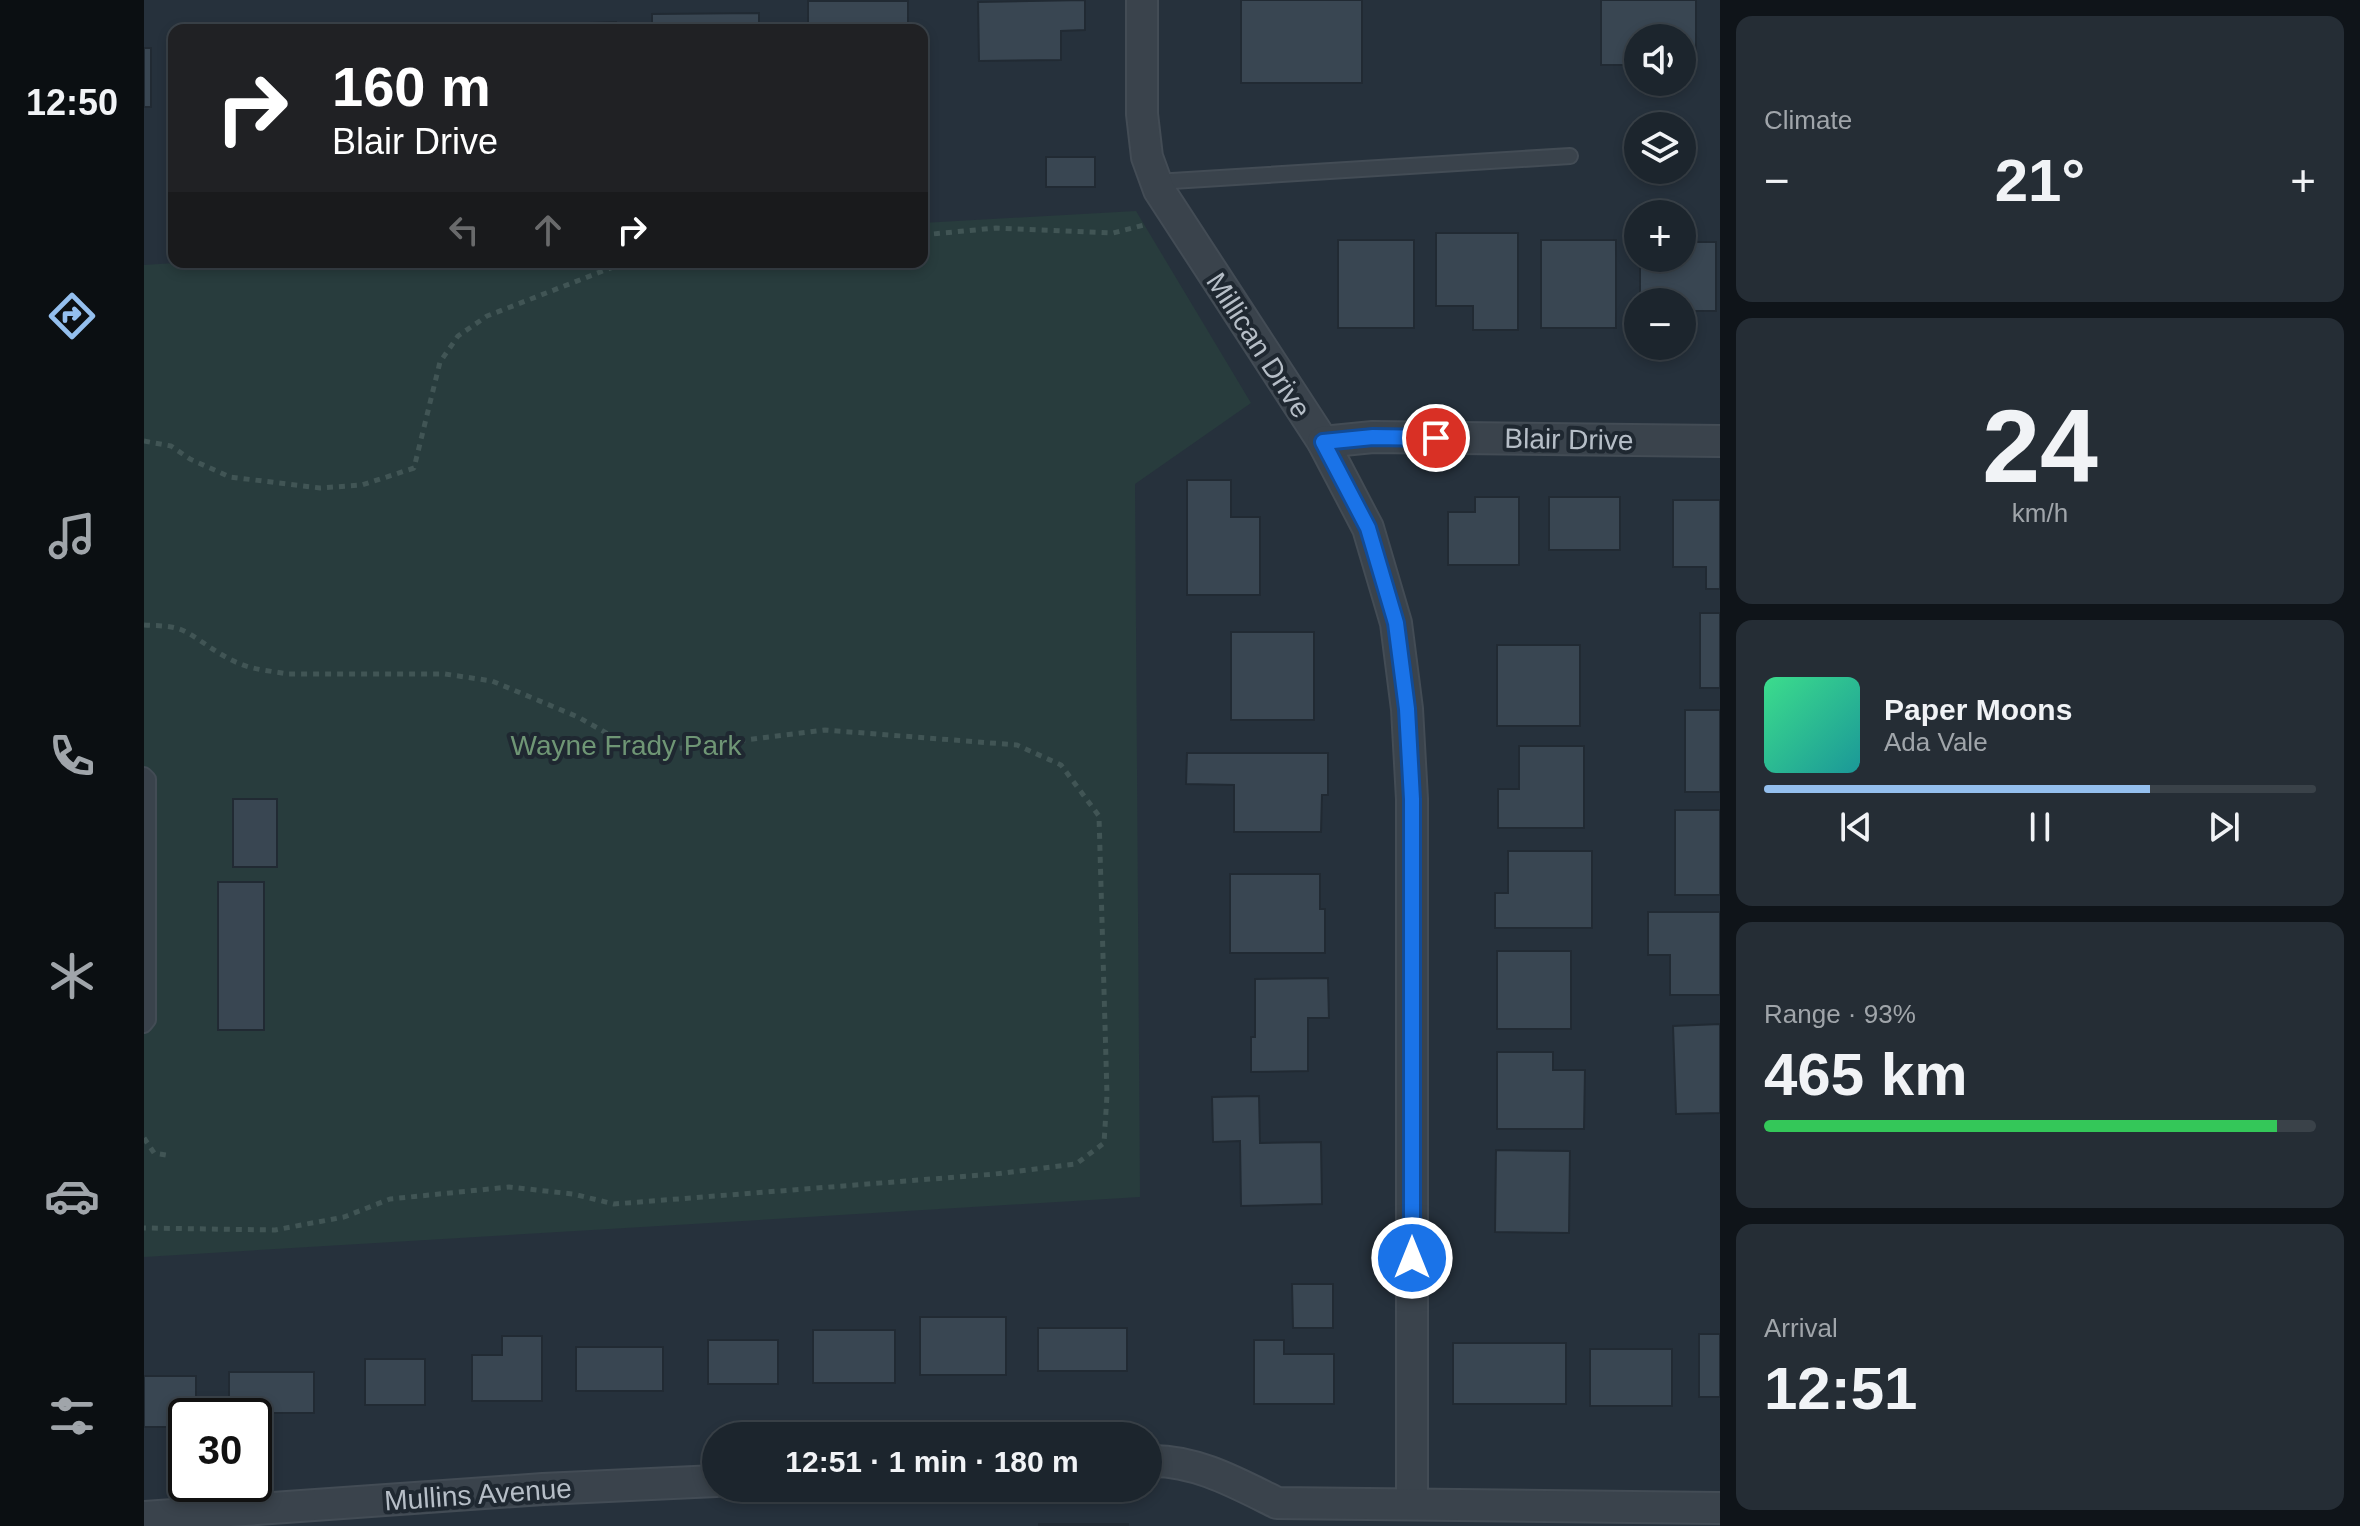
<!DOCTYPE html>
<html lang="en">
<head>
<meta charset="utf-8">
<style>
	body { margin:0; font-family:Helvetica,sans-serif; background:#252d35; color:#f1f3f6; height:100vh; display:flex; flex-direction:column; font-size:30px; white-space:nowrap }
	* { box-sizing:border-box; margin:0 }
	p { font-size:26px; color:#a0a5aa }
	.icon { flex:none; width:44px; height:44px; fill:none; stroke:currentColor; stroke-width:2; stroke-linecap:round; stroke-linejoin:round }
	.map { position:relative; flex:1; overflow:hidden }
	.panel { display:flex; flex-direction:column; gap:16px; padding:16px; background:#0f1419; width:640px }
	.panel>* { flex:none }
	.banner { position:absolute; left:24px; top:24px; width:760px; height:244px; border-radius:16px; box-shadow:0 4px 12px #0003,0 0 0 2px #3a4249; background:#202124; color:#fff; overflow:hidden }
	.buttons { position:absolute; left:1480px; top:24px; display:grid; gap:16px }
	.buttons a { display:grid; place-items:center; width:72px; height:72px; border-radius:50%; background:#1c252d; box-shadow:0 4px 12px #0003,0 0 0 2px #3a4249; font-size:40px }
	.speed { position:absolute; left:24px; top:1398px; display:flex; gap:16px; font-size:40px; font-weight:700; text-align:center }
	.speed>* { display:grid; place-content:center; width:104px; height:104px; border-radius:50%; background:#1c252d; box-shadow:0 4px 12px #0003,0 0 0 2px #3a4249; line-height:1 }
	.speed .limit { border:4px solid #111; border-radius:12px; background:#fff; color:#111 }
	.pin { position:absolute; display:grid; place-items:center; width:68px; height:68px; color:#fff; margin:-34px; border:4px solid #fff; border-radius:50%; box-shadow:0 2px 8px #0007 }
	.me { position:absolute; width:88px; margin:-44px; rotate:0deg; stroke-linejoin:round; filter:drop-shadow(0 0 6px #0008) }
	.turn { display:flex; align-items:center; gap:28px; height:168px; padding:0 32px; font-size:36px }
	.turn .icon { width:104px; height:104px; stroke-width:2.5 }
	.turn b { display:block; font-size:56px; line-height:68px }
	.lanes { display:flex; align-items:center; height:76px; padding:0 32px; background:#0003; justify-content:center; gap:40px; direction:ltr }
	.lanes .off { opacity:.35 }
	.big { font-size:60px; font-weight:800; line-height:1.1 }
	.panel .widget { flex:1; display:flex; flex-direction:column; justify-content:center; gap:12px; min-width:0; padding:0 28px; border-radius:16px; background:#252d35 }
	.panel .dial { align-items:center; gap:0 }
	.dial b { font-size:104px; line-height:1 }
	.song { display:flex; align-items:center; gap:24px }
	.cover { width:96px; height:96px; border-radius:12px; background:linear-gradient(135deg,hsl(150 70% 55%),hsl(180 70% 35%)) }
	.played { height:8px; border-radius:4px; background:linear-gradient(90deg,#94bfee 70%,#3a4249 70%) }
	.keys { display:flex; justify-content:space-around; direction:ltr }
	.heat { display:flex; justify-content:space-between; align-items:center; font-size:44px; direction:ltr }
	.charge { height:12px; border-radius:6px; background:linear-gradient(90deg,#34c759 93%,#3a4249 0) }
	.trip { position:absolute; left:558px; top:1422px; width:460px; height:80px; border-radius:40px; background:#1c252d; box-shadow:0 4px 12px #0003,0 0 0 2px #3a4249; font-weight:800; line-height:80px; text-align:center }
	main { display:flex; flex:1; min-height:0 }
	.menu { display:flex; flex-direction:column; width:144px; justify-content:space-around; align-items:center; background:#0b0f12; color:#a0a5aa }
	.menu .icon { width:56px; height:56px }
	.menu .active { color:#94bfee }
	.menu b { font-size:36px; color:#f1f3f6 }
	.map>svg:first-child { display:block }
	.green { fill:#283c3d }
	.building { fill:#394652; stroke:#212a33; stroke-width:2 }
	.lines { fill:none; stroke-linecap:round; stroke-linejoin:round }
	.lane-casing { stroke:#434c55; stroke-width:18 }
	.street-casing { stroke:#434c55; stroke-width:34 }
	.path { stroke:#415555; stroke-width:5; stroke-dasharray:6 6; stroke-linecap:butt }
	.lane { stroke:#3a434c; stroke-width:14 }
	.street { stroke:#3a434c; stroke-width:30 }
	.route-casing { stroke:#114b97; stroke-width:20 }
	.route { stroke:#1a73e8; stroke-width:14 }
	.labels { text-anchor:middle; stroke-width:8; stroke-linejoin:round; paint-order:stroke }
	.street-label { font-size:28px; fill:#b6bec7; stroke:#1f2831 }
	.park-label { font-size:28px; fill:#6f9675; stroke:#1f2831 }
</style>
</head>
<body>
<main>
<nav class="menu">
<b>12:50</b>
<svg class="icon active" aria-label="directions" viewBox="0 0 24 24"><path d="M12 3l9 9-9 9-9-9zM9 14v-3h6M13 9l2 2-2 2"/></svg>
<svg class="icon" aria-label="music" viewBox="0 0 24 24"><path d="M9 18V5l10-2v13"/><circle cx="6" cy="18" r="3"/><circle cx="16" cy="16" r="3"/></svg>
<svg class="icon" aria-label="phone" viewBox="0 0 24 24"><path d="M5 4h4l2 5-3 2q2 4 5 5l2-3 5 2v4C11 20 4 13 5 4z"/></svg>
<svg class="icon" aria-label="climate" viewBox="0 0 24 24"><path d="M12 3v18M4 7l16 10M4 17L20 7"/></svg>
<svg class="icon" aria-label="car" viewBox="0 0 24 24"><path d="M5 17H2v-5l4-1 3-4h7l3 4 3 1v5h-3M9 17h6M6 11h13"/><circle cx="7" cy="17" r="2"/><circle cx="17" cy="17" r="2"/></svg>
<svg class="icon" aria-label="filters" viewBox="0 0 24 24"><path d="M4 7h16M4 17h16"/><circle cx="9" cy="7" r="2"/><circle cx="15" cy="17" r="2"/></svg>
</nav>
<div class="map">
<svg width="1576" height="1526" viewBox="0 0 1576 1526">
	<rect width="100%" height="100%" fill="#26313c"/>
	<polygon class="green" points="992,211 1107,403 991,484 996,1197 0,1257 0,265 47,262 778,262 778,223"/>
	<g class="building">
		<polygon points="941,0 941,30 917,31 917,60 835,61 834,2"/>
		<rect x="1097" y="0" width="121" height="83"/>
		<polygon points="1457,0 1552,0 1552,65 1538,65 1538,38 1494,38 1494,65 1457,65"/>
		<rect x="664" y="1" width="100" height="29"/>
		<polygon points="615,13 615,30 508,30 508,14"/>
		<polygon points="472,22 472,30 361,30 361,26"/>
		<polygon points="307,25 307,30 211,30 211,29"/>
		<rect x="0" y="48" width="7" height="59"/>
		<rect x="902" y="157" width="49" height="30"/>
		<polygon points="1292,233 1374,233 1374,330 1329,330 1329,306 1292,306"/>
		<rect x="1194" y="240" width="76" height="88"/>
		<rect x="1397" y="240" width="75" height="88"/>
		<polygon points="1539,242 1572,242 1572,311 1538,311 1538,302 1496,302 1496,258 1538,258"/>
		<polygon points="1043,480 1087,480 1087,517 1116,517 1116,595 1043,595"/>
		<polygon points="1331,497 1375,497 1375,565 1304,565 1304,512 1331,512"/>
		<rect x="1405" y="497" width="71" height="53"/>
		<polygon points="1529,500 1576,500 1576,589 1562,589 1562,567 1529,567"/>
		<rect x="1556" y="613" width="20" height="75"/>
		<rect x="1087" y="632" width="83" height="88"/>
		<rect x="1353" y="645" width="83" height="81"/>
		<rect x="1541" y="710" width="35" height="82"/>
		<polygon points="1375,746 1440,746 1440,828 1354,828 1354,789 1375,789"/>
		<polygon points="1043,753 1184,753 1184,795 1178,795 1177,832 1090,832 1090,785 1042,784"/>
		<rect x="89" y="799" width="44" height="68"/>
		<rect x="1531" y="810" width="45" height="85"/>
		<polygon points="1364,851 1448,851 1448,928 1351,928 1351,893 1364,893"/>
		<polygon points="1086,874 1176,874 1176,909 1181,909 1181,953 1086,953"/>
		<rect x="74" y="882" width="46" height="148"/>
		<polygon points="1504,912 1576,912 1576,995 1526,995 1526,955 1504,955"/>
		<rect x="1353" y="951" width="74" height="78"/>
		<polygon points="1184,978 1185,1018 1164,1018 1164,1071 1107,1072 1107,1037 1111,1037 1111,979"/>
		<polygon points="1576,1024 1576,1113 1532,1114 1529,1026"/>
		<polygon points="1353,1052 1409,1052 1409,1070 1441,1070 1440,1129 1353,1129"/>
		<polygon points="1115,1096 1116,1143 1177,1142 1178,1204 1097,1206 1096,1141 1069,1142 1068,1097"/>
		<polygon points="1352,1150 1426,1151 1425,1233 1351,1232"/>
		<polygon points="1148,1284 1189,1284 1189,1328 1149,1328"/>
		<rect x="776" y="1317" width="86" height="58"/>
		<rect x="894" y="1328" width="89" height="43"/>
		<rect x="669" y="1330" width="82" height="53"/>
		<rect x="1555" y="1334" width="21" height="63"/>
		<polygon points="358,1336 398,1336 398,1401 328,1401 328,1355 358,1355"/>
		<rect x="564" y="1340" width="70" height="44"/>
		<polygon points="1110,1340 1140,1340 1140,1354 1190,1354 1190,1404 1110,1404"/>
		<rect x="1309" y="1343" width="113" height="61"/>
		<rect x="432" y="1347" width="87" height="44"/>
		<rect x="1446" y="1349" width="82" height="57"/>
		<rect x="221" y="1359" width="60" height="46"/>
		<rect x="85" y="1372" width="85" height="41"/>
		<polygon points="0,1376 52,1376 52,1416 42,1416 42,1427 0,1427"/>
		<rect x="895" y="1524" width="89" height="2"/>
	</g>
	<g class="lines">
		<defs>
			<g id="lane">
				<polyline points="1012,182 1426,156"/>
				<polyline points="0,775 4,779 4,1020 0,1025"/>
			</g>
			<g id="street">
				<polyline points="998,0 998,114 1003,157 1015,190 1179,442 1224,528 1252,623 1263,709 1268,799 1268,1503"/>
				<polyline points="1179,442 1229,437 1576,441"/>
				<path d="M 1004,1461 C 1050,1459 1093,1483 1133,1503 L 1576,1508"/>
				<polyline points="0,1517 399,1489 572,1481"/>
			</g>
		</defs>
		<use href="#lane" class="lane-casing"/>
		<use href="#street" class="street-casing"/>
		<g class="path">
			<polyline points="778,235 852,228 969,233 1000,225"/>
			<polyline points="0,441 27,446 46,459 86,477 176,488 218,485 270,468 296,362 314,336 343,316 482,262"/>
			<path d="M 0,625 C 15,626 31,625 44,633 C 61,643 75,655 94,663 C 110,670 128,671 144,674 L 301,674 L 348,681 L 434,717 L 498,753 L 681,730 L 873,745 L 917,765 L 955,816 L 963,1095 L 960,1143 L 932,1164 L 851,1174 L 470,1204 L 429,1194 L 365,1187 L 246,1199 L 200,1217 L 131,1230 L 0,1228"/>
			<polyline points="0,1138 10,1153 22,1155"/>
		</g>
		<use href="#lane" class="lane"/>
		<use href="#street" class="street"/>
	</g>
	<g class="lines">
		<defs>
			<polyline id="route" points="1268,1258 1268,799 1263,709 1252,623 1224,528 1179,442 1229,437 1292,438"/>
		</defs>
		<use href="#route" class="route-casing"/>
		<use href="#route" class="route"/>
	</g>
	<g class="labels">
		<g class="street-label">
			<text transform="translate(1115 345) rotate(57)" y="10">Millican Drive</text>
			<text transform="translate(1425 439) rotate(1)" y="10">Blair Drive</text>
			<text transform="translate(334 1494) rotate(-4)" y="10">Mullins Avenue</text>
		</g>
		<g class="park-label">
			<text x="482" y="755">Wayne Frady Park</text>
		</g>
	</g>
</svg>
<div class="buttons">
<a><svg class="icon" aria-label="sound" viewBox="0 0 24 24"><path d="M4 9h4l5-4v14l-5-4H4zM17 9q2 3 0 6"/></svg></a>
<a><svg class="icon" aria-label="layers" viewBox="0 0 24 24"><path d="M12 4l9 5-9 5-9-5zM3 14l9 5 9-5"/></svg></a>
<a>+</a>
<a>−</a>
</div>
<div class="speed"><div class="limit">30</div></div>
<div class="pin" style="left:1292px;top:438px;background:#d93025"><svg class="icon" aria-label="arrive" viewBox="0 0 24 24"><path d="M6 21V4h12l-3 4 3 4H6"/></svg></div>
<svg class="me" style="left:1268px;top:1258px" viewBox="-20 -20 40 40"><circle r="17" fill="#1a73e8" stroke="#fff" stroke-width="3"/><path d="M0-11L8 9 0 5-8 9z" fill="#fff"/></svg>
<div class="trip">12:51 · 1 min · 180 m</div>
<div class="banner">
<div class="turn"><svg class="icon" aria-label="right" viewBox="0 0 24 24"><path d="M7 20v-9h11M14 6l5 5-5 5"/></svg><div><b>160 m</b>Blair Drive</div></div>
<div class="lanes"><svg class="icon off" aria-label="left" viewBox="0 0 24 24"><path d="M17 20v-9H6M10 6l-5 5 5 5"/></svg><svg class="icon off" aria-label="ahead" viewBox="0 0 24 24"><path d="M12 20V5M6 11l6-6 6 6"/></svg><svg class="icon" aria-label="right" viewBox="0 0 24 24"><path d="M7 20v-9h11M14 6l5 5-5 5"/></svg></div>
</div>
</div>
<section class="panel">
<div class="widget"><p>Climate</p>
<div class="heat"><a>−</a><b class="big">21°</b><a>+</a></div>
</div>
<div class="widget dial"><b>24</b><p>km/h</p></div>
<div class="widget">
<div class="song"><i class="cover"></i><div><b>Paper Moons</b><p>Ada Vale</p></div></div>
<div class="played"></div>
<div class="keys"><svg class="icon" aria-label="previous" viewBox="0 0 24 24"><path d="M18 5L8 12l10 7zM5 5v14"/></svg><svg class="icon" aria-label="pause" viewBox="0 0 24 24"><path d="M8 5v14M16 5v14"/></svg><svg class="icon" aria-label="next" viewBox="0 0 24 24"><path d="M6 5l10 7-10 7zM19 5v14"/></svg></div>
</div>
<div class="widget"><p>Range · 93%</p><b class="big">465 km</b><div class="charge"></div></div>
<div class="widget"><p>Arrival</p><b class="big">12:51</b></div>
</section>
</main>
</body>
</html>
